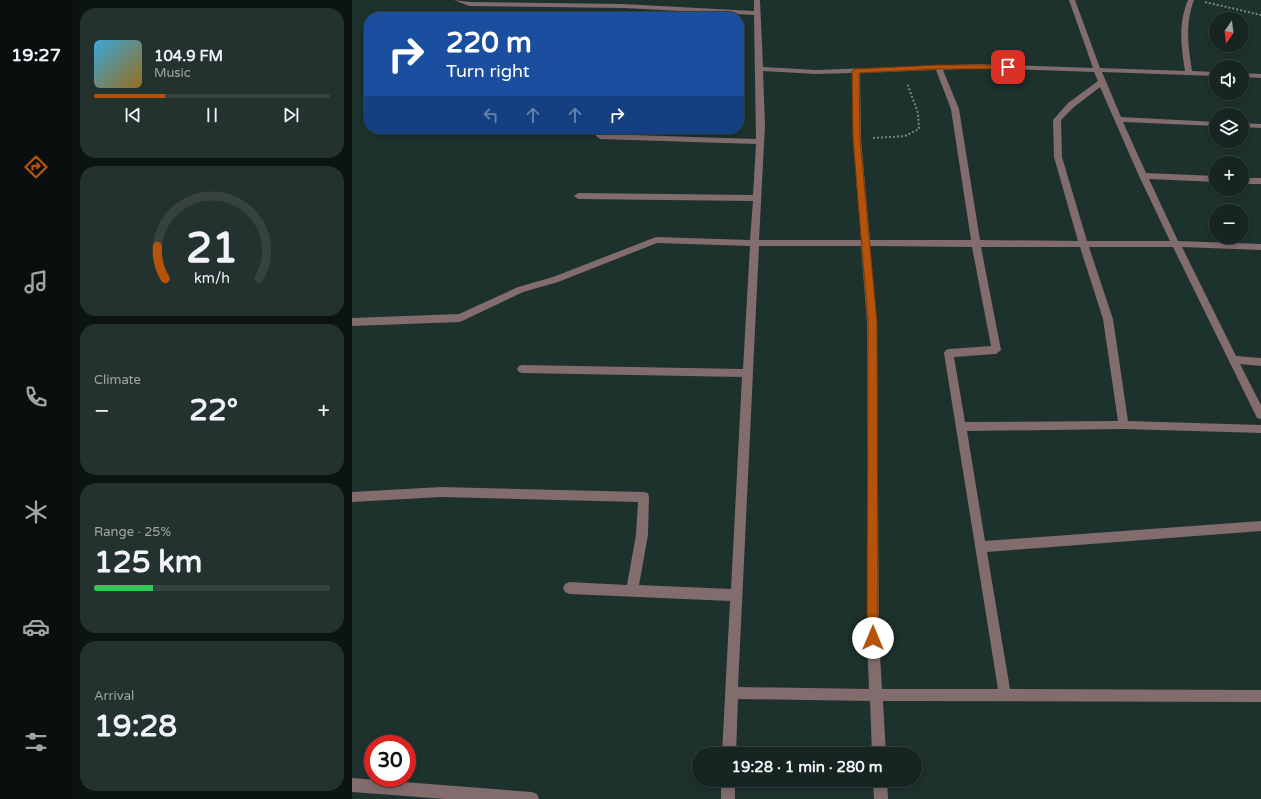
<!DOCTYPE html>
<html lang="en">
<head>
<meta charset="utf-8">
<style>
	body { margin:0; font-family:"Varela Round",sans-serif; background:#23312f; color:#f1f3f6; height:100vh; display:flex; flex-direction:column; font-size:15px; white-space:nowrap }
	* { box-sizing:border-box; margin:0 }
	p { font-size:13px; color:#9ea5a5 }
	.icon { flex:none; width:22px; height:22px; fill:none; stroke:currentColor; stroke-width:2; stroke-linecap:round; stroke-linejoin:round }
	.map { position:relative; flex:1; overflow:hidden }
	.drawer { display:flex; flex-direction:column; gap:8px; padding:8px; background:#0c1413; width:280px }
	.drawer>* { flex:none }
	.hud { position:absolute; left:12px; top:12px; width:380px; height:122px; border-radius:16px; box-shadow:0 2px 6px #0003,0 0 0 1px #354240; background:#1a4fa0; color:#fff; overflow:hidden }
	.needle { width:26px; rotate:194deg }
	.fabs { position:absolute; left:857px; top:12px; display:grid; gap:8px }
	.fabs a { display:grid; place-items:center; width:40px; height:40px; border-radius:50%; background:#162522; box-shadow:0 2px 6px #0003,0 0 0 1px #354240; font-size:20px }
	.speed { position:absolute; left:12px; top:735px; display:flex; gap:8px; font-size:20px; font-weight:700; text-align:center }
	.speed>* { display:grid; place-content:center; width:52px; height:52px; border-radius:50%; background:#162522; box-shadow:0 2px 6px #0003,0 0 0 1px #354240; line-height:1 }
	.speed .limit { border:6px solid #d22; background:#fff; color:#111 }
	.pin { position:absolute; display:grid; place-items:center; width:34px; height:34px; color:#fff; margin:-17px; border-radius:8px; box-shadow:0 2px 6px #0006 }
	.me { position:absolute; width:44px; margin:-22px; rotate:0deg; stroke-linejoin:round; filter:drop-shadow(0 0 3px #0008) }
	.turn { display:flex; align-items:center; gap:14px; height:84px; padding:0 16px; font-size:18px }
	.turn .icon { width:52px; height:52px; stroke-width:2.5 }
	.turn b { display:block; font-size:28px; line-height:34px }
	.lanes { display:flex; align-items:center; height:38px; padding:0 16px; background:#0003; justify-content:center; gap:20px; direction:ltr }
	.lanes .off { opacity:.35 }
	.big { font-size:30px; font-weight:700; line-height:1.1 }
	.drawer .tile { flex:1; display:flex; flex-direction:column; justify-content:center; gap:6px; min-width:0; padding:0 14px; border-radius:16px; background:#23312f }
	.drawer .dial { align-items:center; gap:0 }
	.dial svg { height:104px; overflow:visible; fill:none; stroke:#354240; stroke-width:7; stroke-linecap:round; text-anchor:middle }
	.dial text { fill:#f1f3f6; stroke:none }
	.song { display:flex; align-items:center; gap:12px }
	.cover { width:48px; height:48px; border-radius:6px; background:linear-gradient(135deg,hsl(200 70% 55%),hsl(40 70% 35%)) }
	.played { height:4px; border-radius:2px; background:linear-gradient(90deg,#b45309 30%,#354240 30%) }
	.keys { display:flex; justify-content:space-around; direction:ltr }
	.heat { display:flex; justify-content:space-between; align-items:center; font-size:22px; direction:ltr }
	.charge { height:6px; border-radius:3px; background:linear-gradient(90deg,#34c759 25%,#354240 0) }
	.trip { position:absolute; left:340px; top:747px; width:230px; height:40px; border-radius:20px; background:#162522; box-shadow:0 2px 6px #0003,0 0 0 1px #354240; font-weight:700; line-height:40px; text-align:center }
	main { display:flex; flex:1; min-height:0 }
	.menu { display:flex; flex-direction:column; width:72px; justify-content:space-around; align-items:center; background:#090f0e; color:#9ea5a5 }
	.menu .icon { width:28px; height:28px }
	.menu .on { color:#b45309 }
	.menu b { font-size:18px; color:#f1f3f6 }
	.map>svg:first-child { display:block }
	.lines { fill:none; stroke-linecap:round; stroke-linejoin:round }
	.path { stroke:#768783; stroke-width:2; stroke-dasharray:2 2; stroke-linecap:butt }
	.minor { fill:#826c6d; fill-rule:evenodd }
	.route { fill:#b45309; stroke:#753606 }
</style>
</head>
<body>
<main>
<nav class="menu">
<b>19:27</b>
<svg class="icon on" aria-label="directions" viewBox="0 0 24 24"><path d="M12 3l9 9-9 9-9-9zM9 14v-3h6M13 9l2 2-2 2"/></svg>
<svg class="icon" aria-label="music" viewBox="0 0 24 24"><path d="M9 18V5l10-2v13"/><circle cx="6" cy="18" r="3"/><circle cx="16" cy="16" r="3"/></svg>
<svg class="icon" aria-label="phone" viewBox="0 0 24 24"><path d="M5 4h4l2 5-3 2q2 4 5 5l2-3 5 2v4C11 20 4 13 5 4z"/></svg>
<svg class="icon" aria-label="climate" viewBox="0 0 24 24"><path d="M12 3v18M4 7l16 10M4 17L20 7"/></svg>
<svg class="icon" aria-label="car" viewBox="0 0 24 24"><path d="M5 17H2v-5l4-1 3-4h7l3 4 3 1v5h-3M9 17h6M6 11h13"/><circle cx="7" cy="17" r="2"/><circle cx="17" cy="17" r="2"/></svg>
<svg class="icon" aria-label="filters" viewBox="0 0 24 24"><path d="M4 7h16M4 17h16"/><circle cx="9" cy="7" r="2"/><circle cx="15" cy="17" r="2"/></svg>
</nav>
<section class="drawer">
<div class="tile">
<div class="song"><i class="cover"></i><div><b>104.9 FM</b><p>Music</p></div></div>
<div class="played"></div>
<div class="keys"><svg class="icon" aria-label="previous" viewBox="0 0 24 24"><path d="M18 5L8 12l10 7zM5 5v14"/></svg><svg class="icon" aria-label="pause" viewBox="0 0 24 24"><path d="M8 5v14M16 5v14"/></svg><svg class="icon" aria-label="next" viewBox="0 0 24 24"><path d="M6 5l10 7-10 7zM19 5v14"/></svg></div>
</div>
<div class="tile dial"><svg viewBox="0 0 100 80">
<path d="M14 69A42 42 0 1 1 86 69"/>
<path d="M14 69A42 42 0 0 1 8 44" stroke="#b45309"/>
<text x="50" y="56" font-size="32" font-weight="700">21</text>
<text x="50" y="72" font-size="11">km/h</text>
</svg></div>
<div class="tile"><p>Climate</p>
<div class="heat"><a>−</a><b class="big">22°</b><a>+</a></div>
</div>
<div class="tile"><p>Range · 25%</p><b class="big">125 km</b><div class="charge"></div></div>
<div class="tile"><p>Arrival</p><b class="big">19:28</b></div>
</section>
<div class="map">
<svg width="909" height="799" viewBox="0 0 909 799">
	<rect width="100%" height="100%" fill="#1d312d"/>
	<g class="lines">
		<g class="path">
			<polyline points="853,2 909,15"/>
			<polyline points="521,138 553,136 567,129 566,113 555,83"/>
		</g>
		<g class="minor">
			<path d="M 102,0 L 118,2 L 271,4 L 402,11 L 402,0 L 408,0 L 411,67 L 464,70 L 626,64 L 741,68 L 717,0 L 723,0 L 748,68 L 833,71 C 829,46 826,24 836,0 L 842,0 C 833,24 836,46 840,71 L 864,72 L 864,76 L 750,72 L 769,117 L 864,122 L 864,126 L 771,122 L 794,173 L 864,176 L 864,182 L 797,179 L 826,241 L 909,244 L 909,250 L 830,247 L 884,356 L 909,358 L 909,366 L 888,364 L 909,405 L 909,419 L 905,418 L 821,247 L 737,247 L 761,319 L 776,421 L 909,425 L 909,433 L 772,429 L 615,431 L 633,541 L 909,521 L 909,531 L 635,552 L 658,689 L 909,690 L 909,702 L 531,701 L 534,754 L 520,754 L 518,701 L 386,699 L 384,754 L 370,754 L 378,601 L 217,594 L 213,592 L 211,588 L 213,584 L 217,582 L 275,585 L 284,535 L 286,502 L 89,497 L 0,502 L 0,492 L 89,487 L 292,492 L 296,493 L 297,497 L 296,535 L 287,585 L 379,589 L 390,377 L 170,373 L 167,372 L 165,369 L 167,366 L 170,365 L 391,369 L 398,246 L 305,243 L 206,282 L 171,292 L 108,322 L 0,326 L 0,318 L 107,314 L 166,287 L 201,277 L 304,237 L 398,240 L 401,201 L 226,199 L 222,196 L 226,193 L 401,195 L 404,144 L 248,139 L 244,136 L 242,129 L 250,129 L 251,134 L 404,139 L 402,15 L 271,8 L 117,6 ZM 626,68 L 742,72 L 746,81 L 716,103 L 701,120 L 702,157 L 726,241 L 628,240 L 607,109 L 591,70 ZM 584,70 L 599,109 L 619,240 L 518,240 L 509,139 L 508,73 ZM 411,71 L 464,74 L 500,73 L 501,139 L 509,240 L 407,240 L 413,125 ZM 748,87 L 787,176 L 818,241 L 735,241 L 710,157 L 709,120 L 722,107 ZM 407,246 L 509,246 L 515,322 L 515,638 L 517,689 L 386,687 ZM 518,246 L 620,247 L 639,346 L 597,349 L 594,350 L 592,353 L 646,689 L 530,689 L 527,638 L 525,322 ZM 629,247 L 728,247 L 751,319 L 766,421 L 613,422 L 602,357 L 644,354 L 649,350 Z"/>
			<polygon points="890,73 909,74 909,78 890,77"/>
			<polygon points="890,123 909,124 909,128 890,127"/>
			<rect x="890" y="178" width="19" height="6"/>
			<polygon points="0,778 180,792 185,794 187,799 93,799 0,792"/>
			<rect x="369" y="780" width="14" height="19"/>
			<polygon points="521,780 535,780 536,799 522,799"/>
		</g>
	</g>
	<polygon class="route" points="586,65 656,65 659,67 656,69 586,69 507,73 508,139 525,322 526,638 525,642 521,643 517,642 515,638 516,322 501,139 500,71 504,69"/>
</svg>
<div class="fabs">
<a><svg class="needle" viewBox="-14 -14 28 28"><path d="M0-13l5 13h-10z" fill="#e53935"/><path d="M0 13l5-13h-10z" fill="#9ea5a5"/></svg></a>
<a><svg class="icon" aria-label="sound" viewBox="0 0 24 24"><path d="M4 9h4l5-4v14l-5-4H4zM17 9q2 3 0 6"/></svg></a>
<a><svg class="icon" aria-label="layers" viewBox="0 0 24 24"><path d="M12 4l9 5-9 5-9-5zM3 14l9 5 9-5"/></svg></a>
<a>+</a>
<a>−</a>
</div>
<div class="speed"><div class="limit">30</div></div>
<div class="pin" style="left:656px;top:67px;background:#d93025"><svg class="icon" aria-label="arrive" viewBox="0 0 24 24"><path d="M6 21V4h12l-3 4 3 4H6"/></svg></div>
<svg class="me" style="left:521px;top:638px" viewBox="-20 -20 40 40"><circle r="19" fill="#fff"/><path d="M0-13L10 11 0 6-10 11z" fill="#b45309"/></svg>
<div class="trip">19:28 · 1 min · 280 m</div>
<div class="hud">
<div class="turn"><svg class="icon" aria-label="right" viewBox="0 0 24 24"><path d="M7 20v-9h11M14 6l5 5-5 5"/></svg><div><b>220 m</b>Turn right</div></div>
<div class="lanes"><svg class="icon off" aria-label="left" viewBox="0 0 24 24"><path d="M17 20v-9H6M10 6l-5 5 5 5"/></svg><svg class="icon off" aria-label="ahead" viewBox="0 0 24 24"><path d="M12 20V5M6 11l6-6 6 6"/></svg><svg class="icon off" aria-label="ahead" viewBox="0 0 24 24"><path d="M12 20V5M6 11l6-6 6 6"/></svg><svg class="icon" aria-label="right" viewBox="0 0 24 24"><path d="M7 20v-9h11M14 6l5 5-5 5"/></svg></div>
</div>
</div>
</main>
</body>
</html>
